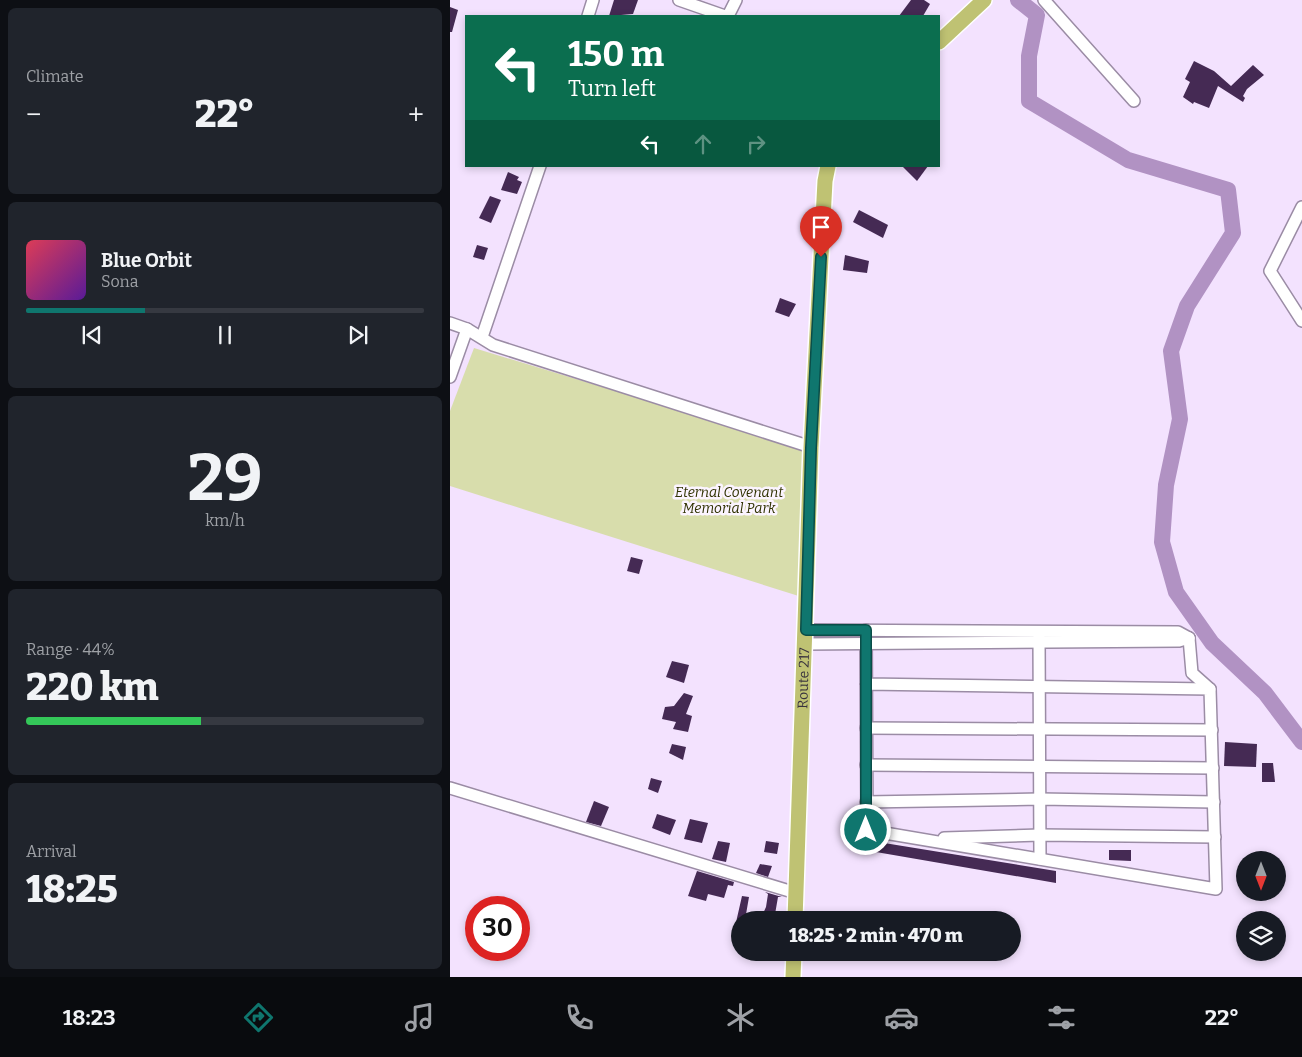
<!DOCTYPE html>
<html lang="en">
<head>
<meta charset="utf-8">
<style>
	body { margin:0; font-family:Bitter,serif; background:#20242c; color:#f1f3f6; height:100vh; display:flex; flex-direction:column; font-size:19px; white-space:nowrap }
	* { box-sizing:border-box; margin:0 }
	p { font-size:16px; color:#9ea1a6 }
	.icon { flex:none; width:28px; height:28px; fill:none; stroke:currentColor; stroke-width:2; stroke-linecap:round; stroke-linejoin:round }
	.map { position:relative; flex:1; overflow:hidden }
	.panel { display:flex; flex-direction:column; gap:8px; padding:8px; background:#0d0f14; width:450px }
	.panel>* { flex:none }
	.guide { position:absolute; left:15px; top:15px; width:475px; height:152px; border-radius:0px; box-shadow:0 2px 8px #0003; background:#0b6e4f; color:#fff; overflow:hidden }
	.needle { width:32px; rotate:180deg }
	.controls { position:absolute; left:786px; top:851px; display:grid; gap:10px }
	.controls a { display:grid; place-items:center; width:50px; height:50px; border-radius:50%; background:#171b24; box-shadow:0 2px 8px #0003; font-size:25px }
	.speed { position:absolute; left:15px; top:896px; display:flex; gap:10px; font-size:25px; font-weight:700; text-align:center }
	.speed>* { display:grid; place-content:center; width:65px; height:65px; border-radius:50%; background:#171b24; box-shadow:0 2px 8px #0003; line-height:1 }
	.speed .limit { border:8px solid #d22; background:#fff; color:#111 }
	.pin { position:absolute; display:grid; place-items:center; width:42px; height:42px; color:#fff; margin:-51px -21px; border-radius:50% 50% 50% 0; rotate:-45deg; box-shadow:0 0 5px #0007 }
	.pin .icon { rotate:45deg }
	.me { position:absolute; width:55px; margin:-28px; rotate:0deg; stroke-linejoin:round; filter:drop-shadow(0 0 4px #0008) }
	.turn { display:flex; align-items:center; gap:18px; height:105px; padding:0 20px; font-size:22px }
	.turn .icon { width:65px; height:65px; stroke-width:2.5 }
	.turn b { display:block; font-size:35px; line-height:42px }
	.lanes { display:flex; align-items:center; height:48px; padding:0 20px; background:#0003; justify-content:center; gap:25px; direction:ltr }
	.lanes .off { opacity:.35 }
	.big { font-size:38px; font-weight:800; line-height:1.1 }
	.panel .card { flex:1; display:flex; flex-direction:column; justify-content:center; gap:8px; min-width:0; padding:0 18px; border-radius:8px; background:#20242c }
	.panel .dial { align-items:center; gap:0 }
	.dial b { font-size:65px; line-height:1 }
	.song { display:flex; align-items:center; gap:15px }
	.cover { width:60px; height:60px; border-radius:8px; background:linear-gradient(135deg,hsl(350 70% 55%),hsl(270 70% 35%)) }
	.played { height:5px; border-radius:2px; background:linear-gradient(90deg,#0f766e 30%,#363941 30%) }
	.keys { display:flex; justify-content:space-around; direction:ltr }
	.heat { display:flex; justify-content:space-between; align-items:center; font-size:28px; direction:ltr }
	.charge { height:8px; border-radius:4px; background:linear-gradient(90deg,#34c759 44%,#363941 0) }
	.trip { position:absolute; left:281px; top:911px; width:290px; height:50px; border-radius:25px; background:#171b24; box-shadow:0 2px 8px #0003; font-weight:800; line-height:50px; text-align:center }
	.tab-bar { display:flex; height:80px; justify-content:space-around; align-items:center; background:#090b0e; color:#9ea1a6 }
	.tab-bar .icon { width:35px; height:35px }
	.tab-bar .active { color:#0f766e }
	.tab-bar b { font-size:22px; color:#f1f3f6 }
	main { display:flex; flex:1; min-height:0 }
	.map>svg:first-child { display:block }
	.green { fill:#d8ddac }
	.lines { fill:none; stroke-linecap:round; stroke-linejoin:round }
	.river { stroke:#b192c3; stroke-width:16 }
	.building { fill:#452a54 }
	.minor-casing { stroke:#9b8ca5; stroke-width:14 }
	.major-casing { stroke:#fff; stroke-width:18 }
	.minor { stroke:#fff; stroke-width:11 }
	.major { stroke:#bfc273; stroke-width:15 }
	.route-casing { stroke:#0a4d48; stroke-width:12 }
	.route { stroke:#0f766e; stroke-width:9 }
	.labels { text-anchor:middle; stroke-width:5; stroke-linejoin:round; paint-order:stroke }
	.park-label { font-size:14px; font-style:italic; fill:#303202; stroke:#fbf4ff }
	.street-label { font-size:14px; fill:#39333e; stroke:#fbf4ff }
</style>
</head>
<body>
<main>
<section class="panel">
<div class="card"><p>Climate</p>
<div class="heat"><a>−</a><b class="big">22°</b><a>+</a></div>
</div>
<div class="card">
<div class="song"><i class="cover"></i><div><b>Blue Orbit</b><p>Sona</p></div></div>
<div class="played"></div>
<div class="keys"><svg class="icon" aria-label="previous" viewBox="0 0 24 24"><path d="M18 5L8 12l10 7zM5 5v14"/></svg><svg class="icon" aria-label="pause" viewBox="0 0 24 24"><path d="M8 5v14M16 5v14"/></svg><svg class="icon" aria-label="next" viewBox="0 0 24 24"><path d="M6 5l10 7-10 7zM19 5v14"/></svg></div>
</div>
<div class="card dial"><b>29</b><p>km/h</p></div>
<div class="card"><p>Range · 44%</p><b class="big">220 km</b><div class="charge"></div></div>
<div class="card"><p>Arrival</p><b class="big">18:25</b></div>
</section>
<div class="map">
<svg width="852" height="977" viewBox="0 0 852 977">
	<rect width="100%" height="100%" fill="#f3e2fe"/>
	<polygon class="green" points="24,348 359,450 355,598 0,486 0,411"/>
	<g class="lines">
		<polyline class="river" points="568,0 587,15 579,56 579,101 678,160 778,190 783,233 737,306 721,351 730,419 716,485 712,542 726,592 762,643 815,693 852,742"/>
	</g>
	<g class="building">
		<polygon points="164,0 188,0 183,14 159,16"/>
		<polygon points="461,0 474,0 480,4 473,16 449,16"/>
		<polygon points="0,7 8,10 2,32 0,32"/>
		<polygon points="744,61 764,71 781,86 803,65 814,75 797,89 793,96 795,98 793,102 768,86 759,108 744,102 743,104 733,97 740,82 735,79"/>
		<polygon points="452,166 478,166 467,181"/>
		<polygon points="58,172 69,177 67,180 72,182 67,194 51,190"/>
		<polygon points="40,196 51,200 41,223 29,218"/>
		<polygon points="409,210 438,225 433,238 403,222"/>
		<polygon points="27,245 38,248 34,260 23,257"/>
		<polygon points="395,255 419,261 417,273 393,270"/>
		<polygon points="330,298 346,304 339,317 325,312"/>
		<polygon points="181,557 193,560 189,574 177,571"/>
		<polygon points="222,661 239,665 234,683 216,677"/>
		<polygon points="234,693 243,696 236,714 242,716 238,732 223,729 226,722 212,719 215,707 224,706"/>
		<polygon points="775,742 807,744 806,767 774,766"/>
		<polygon points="222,744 236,747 233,760 219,753"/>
		<polygon points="812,763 823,763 825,782 812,782"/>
		<polygon points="201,778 212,781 208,793 198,789"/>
		<polygon points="144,801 159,807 151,826 136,822"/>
		<polygon points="207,814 226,820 220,835 202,828"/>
		<polygon points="240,819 258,823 252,843 234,839"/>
		<polygon points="268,841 280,843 276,862 262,859"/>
		<polygon points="316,841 329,843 327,854 314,852"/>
		<polygon points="428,842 606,871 606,883 426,852"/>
		<polygon points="659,850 681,850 681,861 659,860"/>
		<polygon points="310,864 322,866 318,877 306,873"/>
		<polygon points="247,871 284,882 283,886 278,885 274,898 258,894 256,901 238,896"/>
		<polygon points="315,892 332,897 328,897 324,920 310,920 316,907 318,894"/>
		<polygon points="292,896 299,897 295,920 290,920 290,943 282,940"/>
	</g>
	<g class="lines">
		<defs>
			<g id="minor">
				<polyline points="229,0 275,16"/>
				<polyline points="594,0 684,101"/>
				<polyline points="138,16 143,0"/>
				<polyline points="278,16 286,0"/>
				<polyline points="852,207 820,271 852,321"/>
				<polyline points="0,323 17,329 43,345 361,447"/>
				<polyline points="32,337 90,166"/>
				<polyline points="0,377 17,329"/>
				<polyline points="356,630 728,632 739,638"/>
				<polyline points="416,630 417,830 766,889 760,689 416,684"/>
				<polyline points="589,636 590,859"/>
				<polyline points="739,638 742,673 760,689"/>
				<polyline points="355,644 729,641 739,638"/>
				<polyline points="416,728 762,730"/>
				<polyline points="416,765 763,768"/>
				<polyline points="0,788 346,893"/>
				<polyline points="416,802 590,799 764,802"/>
				<polyline points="494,838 590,835 765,837"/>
			</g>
			<g id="major">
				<polyline points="489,42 534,0"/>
				<path id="s1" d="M 345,920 L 361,447 L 375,181 L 378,166"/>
				<polyline points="343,977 344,952"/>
			</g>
		</defs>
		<use href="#minor" class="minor-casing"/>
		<use href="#major" class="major-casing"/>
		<use href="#minor" class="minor"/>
		<use href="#major" class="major"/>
	</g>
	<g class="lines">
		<defs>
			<polyline id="route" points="371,257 361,448 356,630 416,630 416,830"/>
		</defs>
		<use href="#route" class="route-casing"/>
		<use href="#route" class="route"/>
	</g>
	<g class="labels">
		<g class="park-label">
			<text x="279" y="497">Eternal Covenant<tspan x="279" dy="16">Memorial Park</tspan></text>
		</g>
		<g class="street-label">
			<text dy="5" stroke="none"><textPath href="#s1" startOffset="242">Route 217</textPath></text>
		</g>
	</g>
</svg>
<div class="controls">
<a><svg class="needle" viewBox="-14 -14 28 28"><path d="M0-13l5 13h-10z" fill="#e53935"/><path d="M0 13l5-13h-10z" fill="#9ea1a6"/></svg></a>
<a><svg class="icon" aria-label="layers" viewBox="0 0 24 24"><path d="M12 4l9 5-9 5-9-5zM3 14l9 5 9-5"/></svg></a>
</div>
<div class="speed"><div class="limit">30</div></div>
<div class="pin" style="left:371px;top:257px;background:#d93025"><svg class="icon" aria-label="arrive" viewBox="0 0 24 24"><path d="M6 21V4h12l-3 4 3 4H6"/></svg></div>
<svg class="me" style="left:416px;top:830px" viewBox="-20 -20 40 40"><circle r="17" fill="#0f766e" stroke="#fff" stroke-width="3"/><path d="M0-11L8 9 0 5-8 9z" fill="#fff"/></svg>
<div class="trip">18:25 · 2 min · 470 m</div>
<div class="guide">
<div class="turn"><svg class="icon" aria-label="left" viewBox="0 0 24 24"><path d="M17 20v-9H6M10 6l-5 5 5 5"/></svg><div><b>150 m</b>Turn left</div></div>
<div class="lanes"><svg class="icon" aria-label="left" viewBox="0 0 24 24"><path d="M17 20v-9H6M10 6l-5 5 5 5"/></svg><svg class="icon off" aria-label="ahead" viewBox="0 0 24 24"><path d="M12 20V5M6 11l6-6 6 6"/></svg><svg class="icon off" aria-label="right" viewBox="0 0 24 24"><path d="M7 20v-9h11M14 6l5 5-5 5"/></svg></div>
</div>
</div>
</main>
<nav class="tab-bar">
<b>18:23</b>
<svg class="icon active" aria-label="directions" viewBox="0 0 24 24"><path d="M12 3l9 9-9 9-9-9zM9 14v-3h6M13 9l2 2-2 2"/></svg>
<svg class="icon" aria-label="music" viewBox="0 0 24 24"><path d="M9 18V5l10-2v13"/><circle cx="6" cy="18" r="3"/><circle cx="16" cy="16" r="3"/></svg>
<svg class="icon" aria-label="phone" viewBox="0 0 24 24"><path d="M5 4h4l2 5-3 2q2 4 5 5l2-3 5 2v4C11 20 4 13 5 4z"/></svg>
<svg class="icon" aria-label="climate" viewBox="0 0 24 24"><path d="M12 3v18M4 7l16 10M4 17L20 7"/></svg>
<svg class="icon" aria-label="car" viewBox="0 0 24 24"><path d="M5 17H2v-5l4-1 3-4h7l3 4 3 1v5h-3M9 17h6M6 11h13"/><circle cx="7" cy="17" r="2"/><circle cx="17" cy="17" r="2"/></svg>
<svg class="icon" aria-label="filters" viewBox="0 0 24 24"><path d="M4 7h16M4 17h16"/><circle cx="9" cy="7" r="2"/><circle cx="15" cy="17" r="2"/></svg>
<b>22°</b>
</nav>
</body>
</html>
